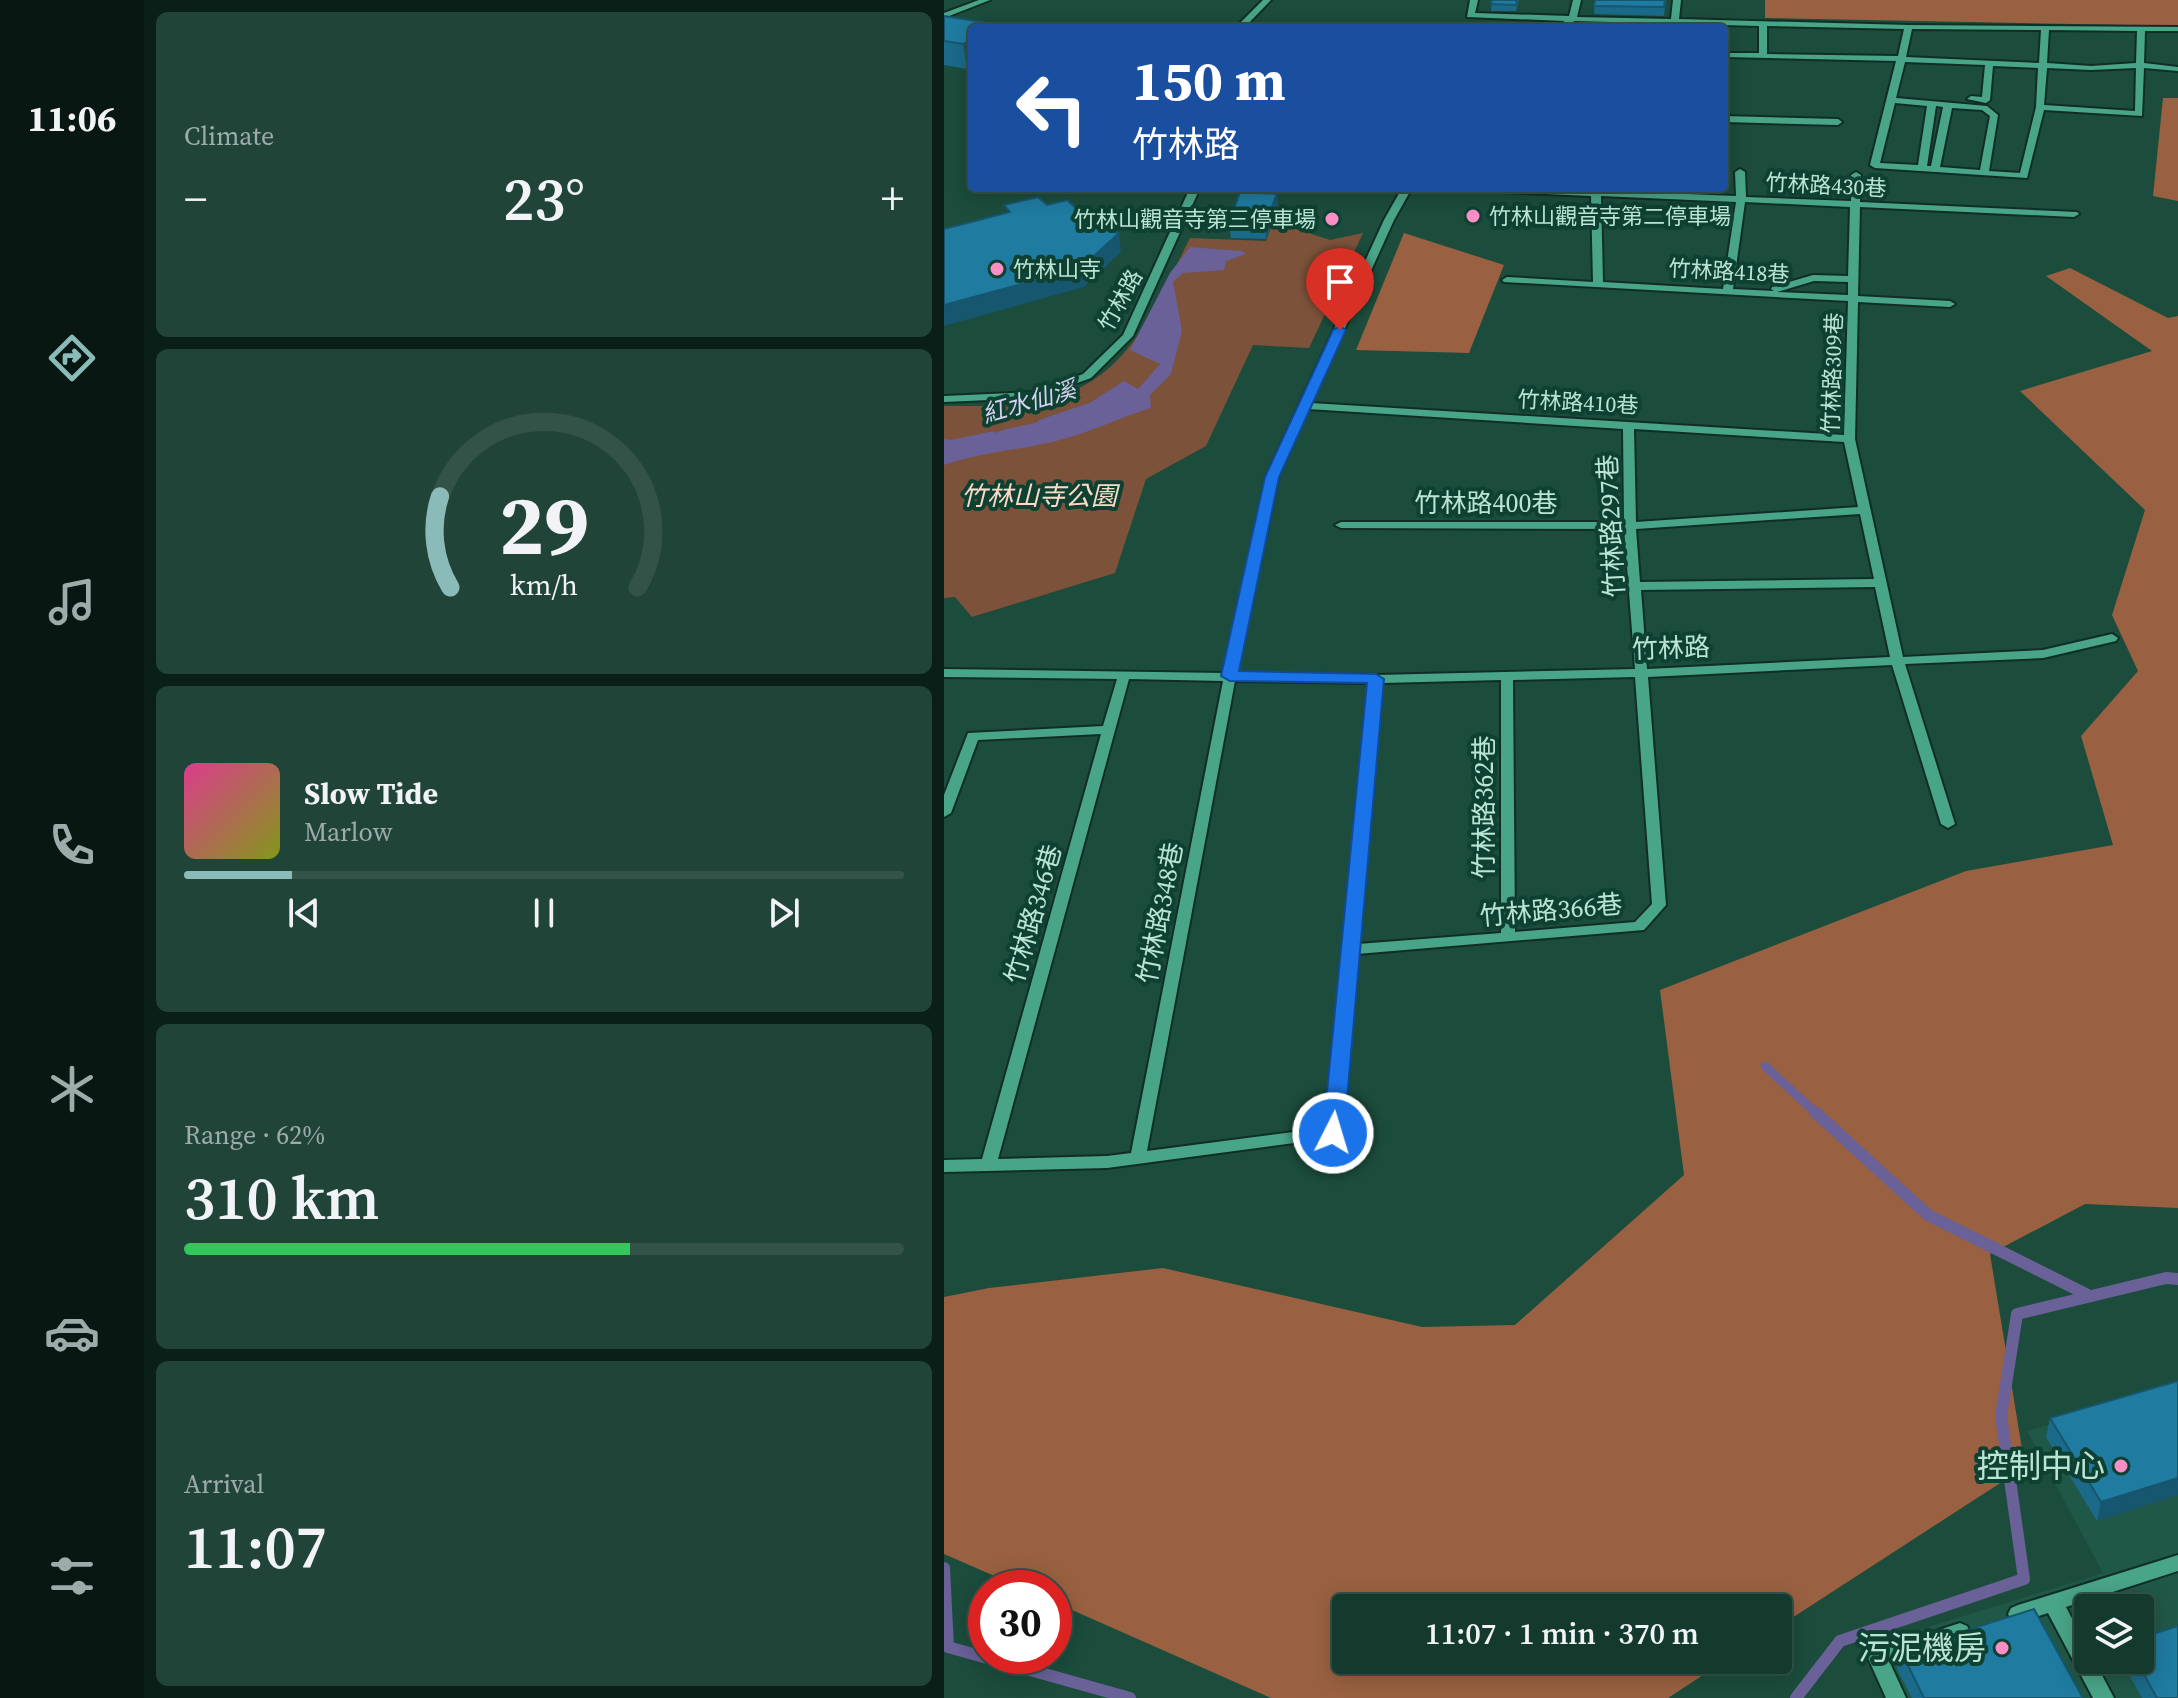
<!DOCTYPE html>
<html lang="en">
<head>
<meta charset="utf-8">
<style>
	body { margin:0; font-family:"Source Serif 4","Noto Sans TC",serif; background:#214439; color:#f1f3f6; height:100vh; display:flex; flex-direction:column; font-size:30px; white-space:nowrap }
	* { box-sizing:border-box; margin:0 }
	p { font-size:26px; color:#9dacaa }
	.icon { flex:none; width:44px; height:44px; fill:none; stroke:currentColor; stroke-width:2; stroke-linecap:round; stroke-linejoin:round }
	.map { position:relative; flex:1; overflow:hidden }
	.drawer { display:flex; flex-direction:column; gap:12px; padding:12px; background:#0b1f19; width:800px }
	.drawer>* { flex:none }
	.top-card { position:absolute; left:24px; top:24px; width:760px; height:168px; border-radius:8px; box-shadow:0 4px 20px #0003,0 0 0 2px #335349; background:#1a4fa0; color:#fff; overflow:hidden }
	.tools { position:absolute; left:1130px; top:1594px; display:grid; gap:16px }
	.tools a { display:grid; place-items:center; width:80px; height:80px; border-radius:8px; background:#14392d; box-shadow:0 4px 20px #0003,0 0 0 2px #335349; font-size:40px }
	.speed { position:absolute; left:24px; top:1570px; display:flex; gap:16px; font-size:40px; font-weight:700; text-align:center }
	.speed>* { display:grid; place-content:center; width:104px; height:104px; border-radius:50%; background:#14392d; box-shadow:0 4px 20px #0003,0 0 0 2px #335349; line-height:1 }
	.speed .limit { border:12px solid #d22; background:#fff; color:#111 }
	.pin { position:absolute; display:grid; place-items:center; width:68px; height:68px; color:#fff; margin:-82px -34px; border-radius:50% 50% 50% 0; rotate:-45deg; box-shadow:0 0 8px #0007 }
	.pin .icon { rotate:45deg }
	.me { position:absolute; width:88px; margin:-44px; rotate:5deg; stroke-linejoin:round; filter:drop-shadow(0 0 6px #0008) }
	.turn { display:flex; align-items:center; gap:28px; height:168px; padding:0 32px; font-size:36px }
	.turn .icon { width:104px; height:104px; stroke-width:2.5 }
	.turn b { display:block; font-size:56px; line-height:68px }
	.big { font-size:60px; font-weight:600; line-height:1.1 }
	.drawer .tile { flex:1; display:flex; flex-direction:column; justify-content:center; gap:12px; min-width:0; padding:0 28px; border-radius:12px; background:#214439 }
	.drawer .dial { align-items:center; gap:0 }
	.dial svg { height:208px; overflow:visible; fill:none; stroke:#335349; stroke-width:7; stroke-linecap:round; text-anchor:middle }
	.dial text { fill:#f1f3f6; stroke:none }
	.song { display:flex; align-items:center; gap:24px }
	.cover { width:96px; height:96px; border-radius:12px; background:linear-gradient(135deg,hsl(330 70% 55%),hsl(70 70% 35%)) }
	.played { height:8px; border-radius:4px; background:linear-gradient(90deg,#8bbbb9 15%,#335349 15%) }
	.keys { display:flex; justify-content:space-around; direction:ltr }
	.heat { display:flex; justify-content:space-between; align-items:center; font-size:44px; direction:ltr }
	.charge { height:12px; border-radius:6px; background:linear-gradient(90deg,#34c759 62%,#335349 0) }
	.trip { position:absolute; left:388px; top:1594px; width:460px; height:80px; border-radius:8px; background:#14392d; box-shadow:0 4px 20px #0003,0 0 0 2px #335349; font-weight:600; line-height:80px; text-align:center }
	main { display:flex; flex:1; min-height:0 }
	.dock { display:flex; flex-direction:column; width:144px; justify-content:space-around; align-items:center; background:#081712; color:#9dacaa }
	.dock .icon { width:56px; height:56px }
	.dock .active { color:#8bbbb9 }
	.dock b { font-size:36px; color:#f1f3f6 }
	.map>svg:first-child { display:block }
	.built { fill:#205847; fill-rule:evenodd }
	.green { fill:#7c523a }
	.forest { fill:#996141 }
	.water { fill:#696198 }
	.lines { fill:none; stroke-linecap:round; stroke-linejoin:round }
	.stream-far2 { stroke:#696198; stroke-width:7 }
	.stream-far1 { stroke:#696198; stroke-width:9 }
	.stream { stroke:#696198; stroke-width:12 }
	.minor-casing { stroke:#112e25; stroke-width:4 }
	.minor { fill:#49a588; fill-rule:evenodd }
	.wall { fill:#1b6a89 }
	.shaded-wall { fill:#16566f }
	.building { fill:#1f7b9f; stroke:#16566f; stroke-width:2 }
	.route { fill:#1a73e8; stroke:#114b97; stroke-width:2 }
	.poi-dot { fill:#fb8fc5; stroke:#0e4132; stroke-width:3 }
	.labels { text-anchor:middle; stroke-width:8; stroke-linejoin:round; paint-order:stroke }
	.far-street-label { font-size:22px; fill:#bae4d4; stroke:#0e4132 }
	.far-poi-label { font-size:22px; fill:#bae4d4; stroke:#0e4132; text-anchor:start }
	.far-water-label { font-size:24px; font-style:italic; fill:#d4d1f2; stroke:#0e4132 }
	.park-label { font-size:26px; font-style:italic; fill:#fcdac7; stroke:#0e4132 }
	.street-label { font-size:26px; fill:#bae4d4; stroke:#0e4132 }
	.near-poi-label { font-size:32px; fill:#bae4d4; stroke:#0e4132; text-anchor:end }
</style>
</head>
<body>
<main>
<nav class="dock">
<b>11:06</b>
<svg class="icon active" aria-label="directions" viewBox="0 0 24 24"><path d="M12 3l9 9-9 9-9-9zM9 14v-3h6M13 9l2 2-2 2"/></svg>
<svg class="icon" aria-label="music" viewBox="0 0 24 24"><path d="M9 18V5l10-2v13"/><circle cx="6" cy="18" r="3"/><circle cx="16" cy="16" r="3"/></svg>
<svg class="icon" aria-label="phone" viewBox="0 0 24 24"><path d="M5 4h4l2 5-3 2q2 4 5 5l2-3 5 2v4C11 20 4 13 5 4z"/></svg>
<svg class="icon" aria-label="climate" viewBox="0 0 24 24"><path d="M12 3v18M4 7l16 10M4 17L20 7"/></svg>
<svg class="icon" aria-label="car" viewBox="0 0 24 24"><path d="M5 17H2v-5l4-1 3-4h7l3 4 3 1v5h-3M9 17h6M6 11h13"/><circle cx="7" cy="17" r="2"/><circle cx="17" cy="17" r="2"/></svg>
<svg class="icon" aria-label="filters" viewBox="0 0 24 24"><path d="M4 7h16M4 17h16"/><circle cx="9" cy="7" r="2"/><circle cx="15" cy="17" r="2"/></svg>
</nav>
<section class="drawer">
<div class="tile"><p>Climate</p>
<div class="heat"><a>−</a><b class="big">23°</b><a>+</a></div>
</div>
<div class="tile dial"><svg viewBox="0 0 100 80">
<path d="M14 69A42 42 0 1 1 86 69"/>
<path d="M14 69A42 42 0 0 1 10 34" stroke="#8bbbb9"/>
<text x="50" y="56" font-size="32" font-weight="700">29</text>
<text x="50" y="72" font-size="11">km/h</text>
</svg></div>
<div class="tile">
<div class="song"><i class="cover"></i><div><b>Slow Tide</b><p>Marlow</p></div></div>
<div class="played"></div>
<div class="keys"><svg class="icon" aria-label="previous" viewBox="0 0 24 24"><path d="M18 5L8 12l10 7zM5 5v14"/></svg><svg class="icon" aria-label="pause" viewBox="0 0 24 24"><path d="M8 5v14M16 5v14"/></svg><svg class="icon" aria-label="next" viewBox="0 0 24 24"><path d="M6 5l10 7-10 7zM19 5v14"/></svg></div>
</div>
<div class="tile"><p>Range · 62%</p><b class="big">310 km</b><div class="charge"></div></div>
<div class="tile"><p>Arrival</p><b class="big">11:07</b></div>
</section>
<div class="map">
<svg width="1234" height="1698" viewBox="0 0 1234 1698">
	<rect width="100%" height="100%" fill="#1b4c3c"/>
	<path class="built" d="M 1234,1386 L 1234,1698 L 943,1698 L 920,1647 L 1159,1573 L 1083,1431 ZM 1144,1608 L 1196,1608 L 1196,1660 L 1144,1660 Z"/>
	<path class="green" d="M 327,227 L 346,227 L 386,240 L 419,233 L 365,348 L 309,345 L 262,446 L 202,479 L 171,573 L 28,617 L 11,597 L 0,598 L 0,406 C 46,406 98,408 139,386 C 194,358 220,289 246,238 L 322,241 Z"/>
	<g class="forest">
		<polygon points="821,0 1234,0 1234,26 821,18"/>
		<polygon points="1219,98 1234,98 1234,201 1209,196"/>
		<polygon points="460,233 560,265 525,353 412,350"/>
		<polygon points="1126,268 1224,318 1234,316 1234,1208 1141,1204 1046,1254 1081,1467 834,1627 834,1608 402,1608 402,1660 782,1660 724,1698 327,1698 110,1602 110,1588 78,1588 0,1554 0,1297 45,1288 219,1268 478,1327 571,1325 740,1175 716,990 1022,871 1169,845 1137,736 1194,671 1168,615 1201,510 1076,391 1208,351 1102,276"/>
	</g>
	<path class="water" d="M 246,247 L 297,251 L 302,254 L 282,261 L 280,270 L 239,273 L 229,282 L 238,331 L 227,374 L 206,395 L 207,408 C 178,417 151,430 123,438 C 82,450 40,451 0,465 L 0,439 L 25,442 L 62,429 L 125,416 L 180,381 L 194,389 L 216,364 L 186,350 L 226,273 Z"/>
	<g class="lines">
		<g class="stream-far2">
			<polyline points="97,423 144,407"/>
			<polyline points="0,445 48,435"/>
		</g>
		<polyline class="stream-far1" points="821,1066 873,1114"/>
		<g class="stream">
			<polyline points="871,1112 984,1215 1146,1296"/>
			<polyline points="0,1568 4,1647 186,1698"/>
			<polyline points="852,1698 896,1641 1080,1579 1057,1416 1073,1314 1222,1278 1234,1279"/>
		</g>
		<defs>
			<g id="minor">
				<polygon points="35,0 46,0 0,18 0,13"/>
				<polygon points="319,0 327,0 300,28 291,28"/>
				<path d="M 526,0 L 534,0 L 531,13 L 625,16 L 629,0 L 637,0 L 633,17 L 727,19 L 729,0 L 737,0 L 735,19 L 965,25 L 1234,27 L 1234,31 L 1201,31 L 1200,63 L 1234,67 L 1234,71 L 1200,68 L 1198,116 L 1100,110 L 1083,178 L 931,168 L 926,165 L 952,61 L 780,57 L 780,53 L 815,53 L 815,26 L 630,21 L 626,28 L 618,28 L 620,21 L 523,17 ZM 823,26 L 960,29 L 954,56 L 823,54 ZM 968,29 L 1097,30 L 1095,63 L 962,57 ZM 1105,30 L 1193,31 L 1192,63 L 1147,66 L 1103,63 ZM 961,62 L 1041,65 L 1038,97 L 1027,96 L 1023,99 L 1042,103 L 1046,100 L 1049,66 L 1094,68 L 1092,107 L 1076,173 L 1045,171 L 1054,115 L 1043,106 L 952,98 ZM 1103,68 L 1147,70 L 1192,68 L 1191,111 L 1100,105 ZM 951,103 L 983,106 L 974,165 L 936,163 ZM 992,106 L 999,107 L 987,166 L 983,166 ZM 1008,108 L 1038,110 L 1046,116 L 1036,170 L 996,167 Z"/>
				<polygon points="780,116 894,119 898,122 894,125 780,122"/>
				<path d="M 796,169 L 801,172 L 802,197 L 907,201 L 907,175 L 912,172 L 917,175 L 916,202 L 1133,212 L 1135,214 L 1130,217 L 916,207 L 914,296 L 1006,301 L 1011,304 L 1006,307 L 914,302 L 911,439 L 959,657 L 1099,650 L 1168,634 L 1174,638 L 1172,641 L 1099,658 L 961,664 L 1011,824 L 1004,828 L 997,824 L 948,665 L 704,677 L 722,905 L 700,930 L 413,954 L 397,1133 L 395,1137 L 163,1168 L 0,1172 L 0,1160 L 38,1159 L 157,734 L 34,740 L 7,813 L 0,817 L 0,795 L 24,733 L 159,726 L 173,679 L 0,677 L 0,669 L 280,673 L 322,477 L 440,220 L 458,188 L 468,188 L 450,220 L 367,403 L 900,435 L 904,301 L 560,282 L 558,280 L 563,277 L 649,282 L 647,196 L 536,191 L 531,188 L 599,188 L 792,196 L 791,172 ZM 657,196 L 792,202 L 779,289 L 659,282 ZM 801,202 L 906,207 L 904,276 L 869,275 L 828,287 L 827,289 L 830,291 L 789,289 ZM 870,281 L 904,282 L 904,295 L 833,292 ZM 364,409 L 679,429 L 680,522 L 397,522 L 391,525 L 397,528 L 680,529 L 691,669 L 432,675 L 293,673 L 334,477 ZM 690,429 L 900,442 L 914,507 L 692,522 ZM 916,514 L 930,579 L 696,582 L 692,529 ZM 931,587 L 946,657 L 703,669 L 697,590 ZM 691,677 L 708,904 L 691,922 L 571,932 L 569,680 ZM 185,679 L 279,681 L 187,1153 L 163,1156 L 54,1159 ZM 557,680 L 557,933 L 414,944 L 438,683 ZM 291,681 L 425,683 L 381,1128 L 203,1151 Z"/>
				<polygon points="246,188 256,188 189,336 147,378 91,398 0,402 0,396 90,392 139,374 179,335"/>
				<polygon points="1234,1555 1234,1571 1122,1607 1144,1649 1144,1660 1150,1660 1170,1698 1149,1698 1104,1613 1074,1623 1067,1620 1064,1614 1067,1608 1074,1605"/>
				<polygon points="1016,1623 1023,1626 1026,1632 1023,1638 946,1663 962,1698 942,1698 924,1658 927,1652"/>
			</g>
		</defs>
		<use href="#minor" class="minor-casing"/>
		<use href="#minor" class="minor"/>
	</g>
	<g class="wall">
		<polygon points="548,0 575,0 572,11 547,11"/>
		<polygon points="651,0 722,0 720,16 650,14"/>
		<polygon points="0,16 28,28 28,66 23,69 0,65"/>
		<polygon points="333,194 334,209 322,239 287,238 285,223"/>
		<polygon points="1234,1381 1153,1521 1102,1437 1106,1418"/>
		<polygon points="957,1651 1139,1698 968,1698 953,1669"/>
		<polygon points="1177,1660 1196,1660 1234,1698 1198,1698"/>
	</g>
	<g class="shaded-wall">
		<polygon points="28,39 28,66 23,69 19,44"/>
		<polygon points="333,194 334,209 322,239 321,224"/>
		<polygon points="175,233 177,252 140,287 0,326 0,305"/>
		<polygon points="1234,1478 1234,1495 1153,1521 1157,1502"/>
	</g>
	<g class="building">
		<polygon points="548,0 573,0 572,5 547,4"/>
		<polygon points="651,0 721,0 720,7 650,6"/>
		<polygon points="0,16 51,24 45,28 28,28 28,39 19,44 0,41"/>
		<polygon points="296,192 333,194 321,224 285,223"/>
		<polygon points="94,197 103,205 123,200 154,228 175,233 137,268 0,305 0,229 66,212 60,205"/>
		<polygon points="1234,1381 1234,1478 1157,1502 1106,1418"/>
		<polygon points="1090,1609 1139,1698 980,1698 957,1651"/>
		<polygon points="1234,1626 1234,1698 1213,1698 1192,1660 1196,1660 1196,1638"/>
	</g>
	<polygon class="route" points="396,326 402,330 335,477 295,671 432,674 440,679 400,1133 397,1139 382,1139 379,1133 423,683 286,681 277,676 321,477 389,330"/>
	<g class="poi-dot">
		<circle cx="529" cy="216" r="8"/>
		<circle cx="388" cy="219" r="8"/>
		<circle cx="53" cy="269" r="8"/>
		<circle cx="1177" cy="1466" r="8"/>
		<circle cx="1058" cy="1648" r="8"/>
	</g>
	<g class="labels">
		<g class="far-street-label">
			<text transform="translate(882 185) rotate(3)" y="8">竹林路430巷</text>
			<text transform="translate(785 271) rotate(3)" y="8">竹林路418巷</text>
			<text transform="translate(176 300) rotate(-61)" y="8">竹林路</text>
			<text transform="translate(888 373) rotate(-88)" y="8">竹林路309巷</text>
			<text transform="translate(634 402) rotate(3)" y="8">竹林路410巷</text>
		</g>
		<g class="far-poi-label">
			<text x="545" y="224">竹林山觀音寺第二停車場</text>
			<text x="372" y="227" text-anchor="end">竹林山觀音寺第三停車場</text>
			<text x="69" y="277">竹林山寺</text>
		</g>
		<g class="far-water-label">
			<text transform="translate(85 402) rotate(-16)" y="8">紅水仙溪</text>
		</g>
		<g class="park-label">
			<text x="95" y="505">竹林山寺公園</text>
		</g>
		<g class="street-label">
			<text x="542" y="512">竹林路400巷</text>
			<text transform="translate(667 526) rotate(-93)" y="9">竹林路297巷</text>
			<text transform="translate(727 648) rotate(-2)" y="9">竹林路</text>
			<text transform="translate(540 807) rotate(-90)" y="9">竹林路362巷</text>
			<text transform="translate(607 910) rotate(-5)" y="9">竹林路366巷</text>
			<text transform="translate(216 913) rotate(-79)" y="9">竹林路348巷</text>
			<text transform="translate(89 914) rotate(-74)" y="9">竹林路346巷</text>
		</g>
		<g class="near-poi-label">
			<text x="1161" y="1477">控制中心</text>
			<text x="1042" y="1659">污泥機房</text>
		</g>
	</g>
</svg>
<div class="tools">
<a><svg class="icon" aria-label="layers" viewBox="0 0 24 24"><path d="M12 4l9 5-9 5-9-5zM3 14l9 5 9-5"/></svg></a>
</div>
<div class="speed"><div class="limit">30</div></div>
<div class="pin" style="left:396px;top:330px;background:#d93025"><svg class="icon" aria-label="arrive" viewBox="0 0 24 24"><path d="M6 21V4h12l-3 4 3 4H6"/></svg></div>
<svg class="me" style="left:389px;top:1133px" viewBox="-20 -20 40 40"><circle r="17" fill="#1a73e8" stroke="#fff" stroke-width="3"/><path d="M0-11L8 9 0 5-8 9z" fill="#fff"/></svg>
<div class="trip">11:07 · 1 min · 370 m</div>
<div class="top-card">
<div class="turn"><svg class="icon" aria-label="left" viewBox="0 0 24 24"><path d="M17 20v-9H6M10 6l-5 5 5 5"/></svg><div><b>150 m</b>竹林路</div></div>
</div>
</div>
</main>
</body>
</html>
